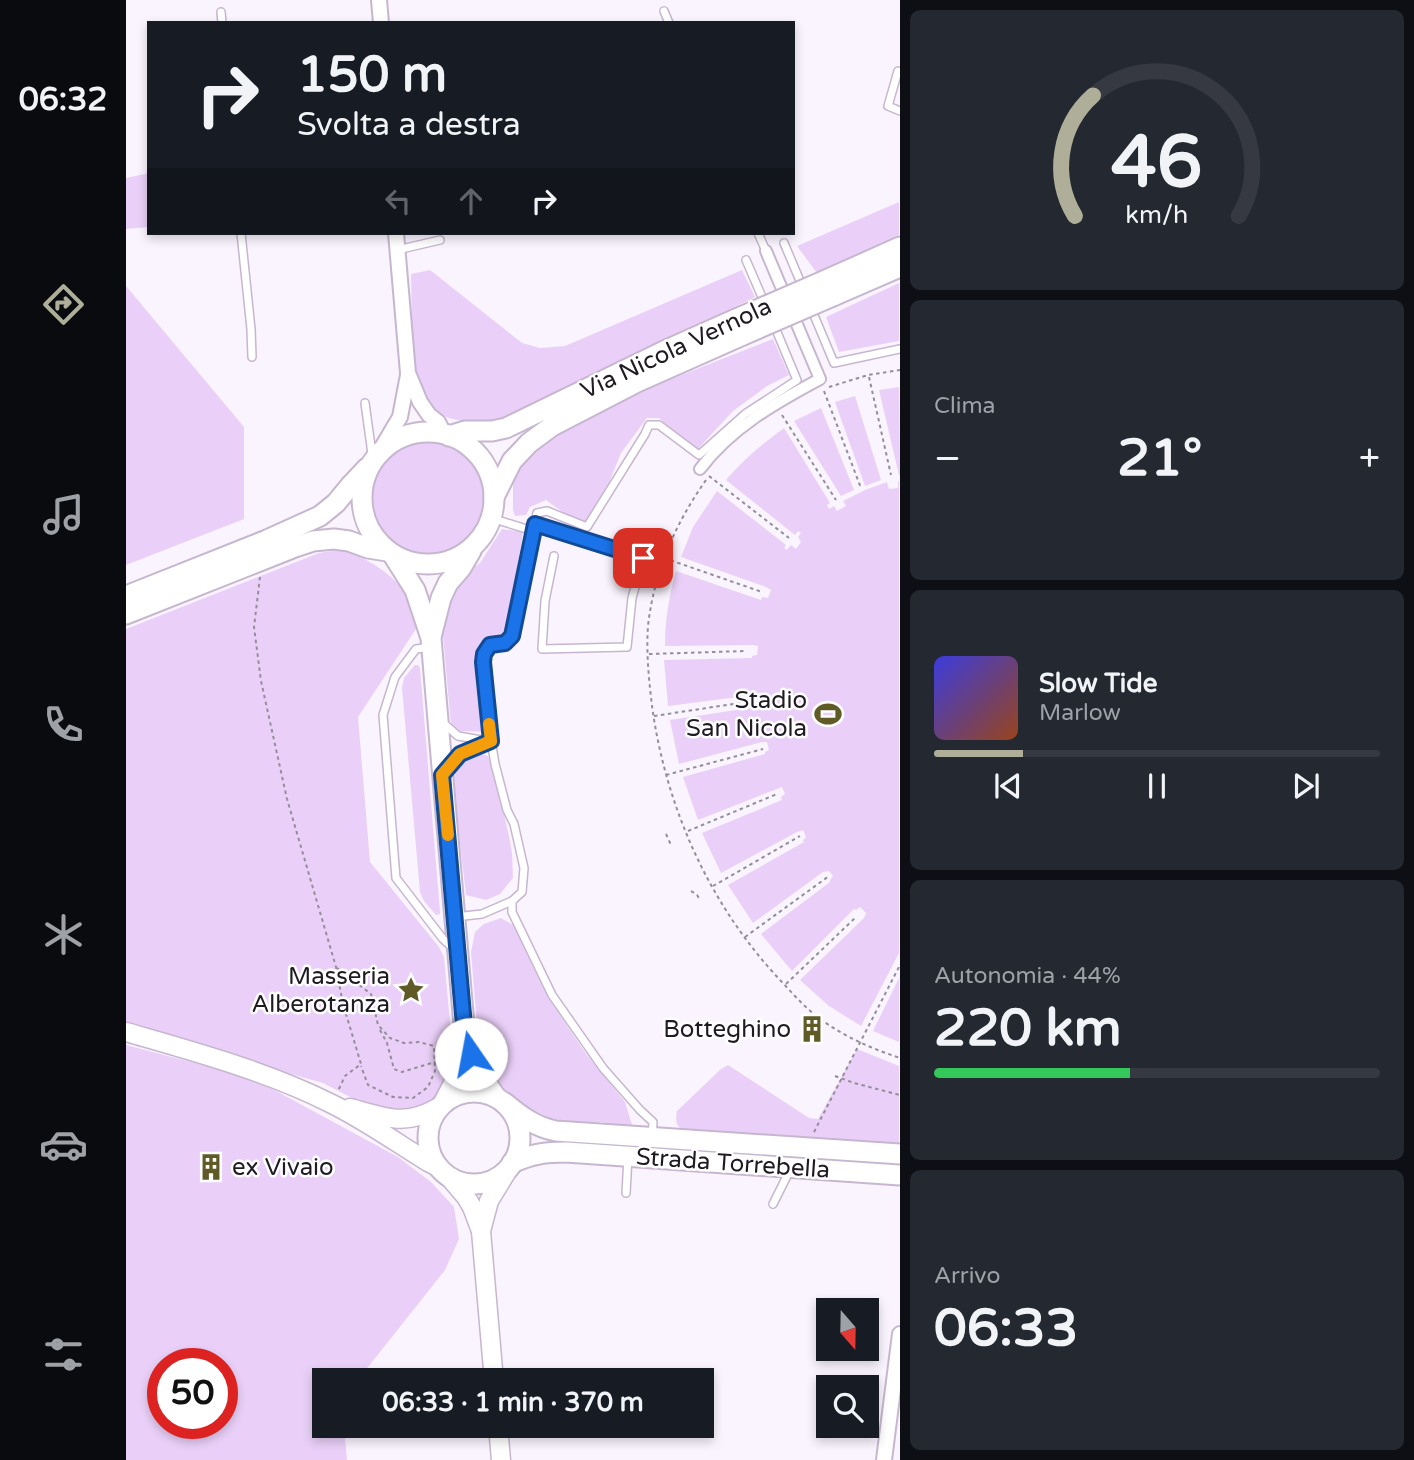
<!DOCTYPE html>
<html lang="it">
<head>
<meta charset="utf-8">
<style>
	body { margin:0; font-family:"Varela Round",sans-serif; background:#242831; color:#f1f3f6; height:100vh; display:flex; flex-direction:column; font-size:26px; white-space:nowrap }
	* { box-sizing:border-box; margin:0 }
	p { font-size:23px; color:#9ea1a6 }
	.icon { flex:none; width:38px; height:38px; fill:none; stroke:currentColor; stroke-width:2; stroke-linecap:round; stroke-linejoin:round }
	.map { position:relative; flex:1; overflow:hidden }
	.sheet { display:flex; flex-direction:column; gap:10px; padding:10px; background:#0d0f14; width:514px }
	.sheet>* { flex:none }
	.hud { position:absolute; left:21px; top:21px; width:648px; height:214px; border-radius:0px; box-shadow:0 4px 10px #0003; background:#171b24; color:#f1f3f6; overflow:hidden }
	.needle { width:46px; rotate:160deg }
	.fabs { position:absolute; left:690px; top:1298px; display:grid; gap:14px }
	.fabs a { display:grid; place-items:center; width:63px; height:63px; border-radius:0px; background:#171b24; box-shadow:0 4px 10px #0003; font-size:35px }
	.speed { position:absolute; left:21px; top:1348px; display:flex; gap:14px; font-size:35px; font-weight:700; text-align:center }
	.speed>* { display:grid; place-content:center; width:91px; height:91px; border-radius:50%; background:#171b24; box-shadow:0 4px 10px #0003; line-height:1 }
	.speed .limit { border:10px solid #d22; background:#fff; color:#111 }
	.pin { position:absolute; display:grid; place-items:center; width:60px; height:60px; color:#fff; margin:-30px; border-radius:14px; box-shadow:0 4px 10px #0006 }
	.me { position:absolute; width:77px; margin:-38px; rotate:348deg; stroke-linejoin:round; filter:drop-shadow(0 0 5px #0008) }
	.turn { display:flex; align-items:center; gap:24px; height:147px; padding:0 35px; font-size:32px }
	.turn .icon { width:91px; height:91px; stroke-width:2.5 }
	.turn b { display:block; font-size:49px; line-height:60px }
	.lanes { display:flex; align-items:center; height:66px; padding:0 35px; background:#0003; justify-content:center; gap:35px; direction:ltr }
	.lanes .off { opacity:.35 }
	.big { font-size:52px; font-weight:700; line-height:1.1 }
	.sheet .tile { flex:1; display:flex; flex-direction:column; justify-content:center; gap:10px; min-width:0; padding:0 24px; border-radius:10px; background:#242831 }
	.sheet .dial { align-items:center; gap:0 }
	.dial svg { height:182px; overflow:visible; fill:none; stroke:#363941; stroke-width:7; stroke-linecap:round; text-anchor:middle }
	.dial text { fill:#f1f3f6; stroke:none }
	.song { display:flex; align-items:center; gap:21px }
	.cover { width:84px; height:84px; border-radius:10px; background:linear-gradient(135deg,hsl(240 70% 55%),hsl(20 70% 35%)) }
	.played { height:7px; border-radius:4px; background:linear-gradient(90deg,#afae98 20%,#363941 20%) }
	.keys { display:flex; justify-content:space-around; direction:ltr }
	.heat { display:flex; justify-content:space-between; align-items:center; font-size:38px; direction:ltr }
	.charge { height:10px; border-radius:5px; background:linear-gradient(90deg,#34c759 44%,#363941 0) }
	.trip { position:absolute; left:186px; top:1368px; width:402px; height:70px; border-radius:0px; background:#171b24; box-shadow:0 4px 10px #0003; font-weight:700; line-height:70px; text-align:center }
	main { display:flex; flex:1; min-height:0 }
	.dock { display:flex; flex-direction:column; width:126px; justify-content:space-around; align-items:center; background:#090b0e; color:#9ea1a6 }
	.dock .icon { width:49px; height:49px }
	.dock .current { color:#afae98 }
	.dock b { font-size:32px; color:#f1f3f6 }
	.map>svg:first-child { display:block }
	.green { fill:#ead0f8; fill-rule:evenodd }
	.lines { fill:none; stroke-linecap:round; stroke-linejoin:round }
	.service-casing { stroke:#c7b6d0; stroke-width:10 }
	.pedestrian-casing { stroke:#c7b6d0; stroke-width:14 }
	.minor-casing { stroke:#c7b6d0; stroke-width:18 }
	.tertiary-casing { stroke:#c7b6d0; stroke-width:21 }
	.secondary-casing { stroke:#c7b6d0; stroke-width:23 }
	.path { stroke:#948e97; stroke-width:2; stroke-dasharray:3.5 3.5; stroke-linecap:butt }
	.service { stroke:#fff; stroke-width:7 }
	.pedestrian { stroke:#fff; stroke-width:10 }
	.minor { stroke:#fff; stroke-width:14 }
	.tertiary { stroke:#fff; stroke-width:18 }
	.secondary { stroke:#fff; stroke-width:19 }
	.secondary-bridge-casing { stroke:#c7b6d0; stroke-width:23; stroke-linecap:butt }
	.secondary-bridge { stroke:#fff; stroke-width:19 }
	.route-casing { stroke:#114b97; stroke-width:18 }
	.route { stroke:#1a73e8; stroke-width:12 }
	.slow { stroke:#f59e0b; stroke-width:12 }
	.labels { text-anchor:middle; stroke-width:5; stroke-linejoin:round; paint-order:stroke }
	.street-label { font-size:24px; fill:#201a23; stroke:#fff }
	.poi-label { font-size:24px; fill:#201a23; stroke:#fff; text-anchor:end }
</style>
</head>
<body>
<main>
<nav class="dock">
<b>06:32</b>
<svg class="icon current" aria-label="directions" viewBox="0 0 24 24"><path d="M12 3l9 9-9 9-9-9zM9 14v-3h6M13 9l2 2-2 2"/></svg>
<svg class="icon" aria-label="music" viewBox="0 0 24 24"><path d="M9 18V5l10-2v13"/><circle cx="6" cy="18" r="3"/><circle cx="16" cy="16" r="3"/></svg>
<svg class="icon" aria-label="phone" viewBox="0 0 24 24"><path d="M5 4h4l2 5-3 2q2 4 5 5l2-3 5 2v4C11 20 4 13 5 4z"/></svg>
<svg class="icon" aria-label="climate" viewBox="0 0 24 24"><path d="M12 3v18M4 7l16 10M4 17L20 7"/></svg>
<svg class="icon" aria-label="car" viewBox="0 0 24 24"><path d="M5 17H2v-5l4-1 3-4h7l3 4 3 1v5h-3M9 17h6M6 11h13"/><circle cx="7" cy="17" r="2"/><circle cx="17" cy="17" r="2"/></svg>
<svg class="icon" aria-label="filters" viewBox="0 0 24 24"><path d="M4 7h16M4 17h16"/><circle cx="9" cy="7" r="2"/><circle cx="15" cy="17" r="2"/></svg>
</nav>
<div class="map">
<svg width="774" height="1460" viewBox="0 0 774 1460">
	<rect width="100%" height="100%" fill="#faf4fe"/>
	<g class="green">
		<polygon points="23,173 23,227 0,229 0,178"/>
		<polygon points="773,202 773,235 691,273 671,246"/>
		<path d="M 304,270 L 396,343 L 414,348 L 439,346 L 616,270 L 629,297 L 384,417 C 356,423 315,427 297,399 C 284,379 286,302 285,274 Z"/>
		<polygon points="773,283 773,341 713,352 700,317"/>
		<polygon points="0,286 118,427 118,519 0,565"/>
		<polygon points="647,339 663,375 641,386 607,411 572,449 555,439 533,418 521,418 495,453 480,490 461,527 450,522 420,500 404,507 400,515 389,516 387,510 387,478 405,454 426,438 471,413 535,383"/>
		<polygon points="773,387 774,475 773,475 753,390"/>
		<polygon points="729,396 755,480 739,486 709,402"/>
		<polygon points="695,408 728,490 715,496 668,421"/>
		<path d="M 658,428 L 704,503 L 701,505 L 703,509 L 708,506 L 711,511 L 720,506 L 717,501 L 739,490 L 761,482 L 763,489 L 772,488 L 772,481 L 773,481 L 773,953 L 735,1026 L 703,1006 L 674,980 L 738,918 L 740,913 L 734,907 L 730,910 L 728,909 L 666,971 L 635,934 L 704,882 L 704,880 L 707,876 L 703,871 L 697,872 L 627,923 L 602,885 L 678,842 L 677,840 L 680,837 L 677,830 L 671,832 L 595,873 L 576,833 L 656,800 L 655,797 L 659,794 L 656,787 L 572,820 L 557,777 L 639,754 L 639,752 L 643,750 L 641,742 L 636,742 L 553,764 L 544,720 L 630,707 L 630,704 L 635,702 L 633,696 L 628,695 L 542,706 L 538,660 L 626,658 L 626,656 L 631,655 L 632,646 L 627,645 L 539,646 C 539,620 543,596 550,571 L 635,600 L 636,597 L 642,598 L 645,590 L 640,587 L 555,557 L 567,527 L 591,491 L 660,545 L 658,548 L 661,550 L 665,545 L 670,549 L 675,542 L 672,537 L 675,533 L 672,531 L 669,535 L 600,480 C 617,460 636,444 658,428 Z"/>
		<polygon points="300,440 323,441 338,452 352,467 360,486 360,505 353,524 337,544 312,554 295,555 278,550 262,542 250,529 243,505 242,485 252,467 270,451"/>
		<polygon points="376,529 397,532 381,632 368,640 358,643 352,656 361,732 332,731 325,725 317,636 317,610 336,575 354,563"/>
		<path d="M 212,550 C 233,553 267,573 278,592 C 283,599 284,606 285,614 L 288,614 L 290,629 L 232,717 L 244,862 L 313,947 L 318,957 L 328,1065 L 316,1091 L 300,1106 L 275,1114 L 226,1098 L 197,1083 L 140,1067 L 88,1048 L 0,1025 L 0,629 L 193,553 Z"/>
		<polygon points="289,665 292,665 294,668 314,912 314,914 310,915 298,901 294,892 276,688 278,678"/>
		<path d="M 350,754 L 360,755 L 365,759 L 383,836 L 386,853 L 387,878 L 374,894 L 360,900 L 340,895 L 327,783 C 330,763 331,761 350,754 Z"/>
		<polygon points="375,918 387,925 421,996 458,1051 499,1102 507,1128 475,1122 461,1125 424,1118 407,1110 379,1090 360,1074 353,1049 345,952 349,932 358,924"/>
		<polygon points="773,978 773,1042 747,1031"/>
		<path d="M 0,1045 L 126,1078 L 272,1157 L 305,1182 L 328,1207 L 333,1239 L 319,1270 L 231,1381 L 198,1381 L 198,1426 L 218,1426 L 221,1460 L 0,1460 ZM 37,1363 L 96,1363 L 96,1423 L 37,1423 Z"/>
		<path d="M 731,1049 L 773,1066 L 773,1144 L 561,1132 C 550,1127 549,1122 551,1111 L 595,1069 L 602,1065 L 683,1118 L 692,1119 Z"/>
	</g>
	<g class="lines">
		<defs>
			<g id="service">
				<polyline points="538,11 543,23"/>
				<polyline points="95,12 96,23"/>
				<polyline points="772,71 762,106 774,111"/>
				<polyline points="115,233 125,329 126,357"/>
				<polyline points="632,233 640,251"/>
				<polyline points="658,243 677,288"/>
				<polyline points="271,250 314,240"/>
				<polyline points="620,260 639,304"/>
				<polyline points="685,308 708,363 774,349"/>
				<polyline points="239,403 247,461"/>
				<polyline points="365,518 407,531"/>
				<polyline points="409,524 517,558 506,598 501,647 416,649 419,601 428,556"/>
				<polyline points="305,647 290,649 269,677 257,715 270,878 317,939 328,949"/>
				<polyline points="316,722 332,736 361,741"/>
				<polyline points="320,770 334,754 365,741"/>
				<polyline points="329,917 356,914 386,901"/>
				<polyline points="526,1137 527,1122 514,1110 477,1068 426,995 386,912 386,901 396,892 398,868 388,824 381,810 369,764 364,734 357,662 358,654 364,645 379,643 386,636 411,513 421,511 461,527 519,434 523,425 533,425 573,455 619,414 671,380 648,325"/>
				<polyline points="500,1193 502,1157"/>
				<polyline points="647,1204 665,1168"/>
			</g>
			<path id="pedestrian" d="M 574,469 C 605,428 649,403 694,379 L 640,251"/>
			<g id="minor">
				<polyline points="253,0 255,23"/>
				<polyline points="270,233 282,373 294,402 303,415 312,422 318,434"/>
				<polyline points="252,454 274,417 282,375"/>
				<polyline points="758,1460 774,1334"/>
			</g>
			<g id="tertiary">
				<path d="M 0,1032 C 69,1052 140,1071 204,1103 C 237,1119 271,1143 302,1162 L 312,1167"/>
				<path d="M 224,1108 C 259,1117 278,1127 311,1108"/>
				<polyline points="323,1177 340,1197 346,1207 355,1231 368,1381"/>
				<polyline points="355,1231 363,1201 383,1168"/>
				<polyline points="372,1426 375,1460"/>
			</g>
			<g id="secondary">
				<polyline points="700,280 774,247"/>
				<polyline points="707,296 774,267"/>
				<circle cx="302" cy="498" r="66"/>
				<polyline points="323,436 339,431 366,431 380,428 536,352 610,319"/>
				<polyline points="368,497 386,461 403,443 426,426 511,382 617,335"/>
				<polyline points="267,555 289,590 305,638 339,1037 351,1070 370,1097"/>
				<polyline points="0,596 141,540 194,516 210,503 224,486 241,468"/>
				<polyline points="0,614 169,547 187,541 208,539 223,541 242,548 261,551"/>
				<polyline points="305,637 315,598 322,583 335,568 345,551"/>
				<circle cx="348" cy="1138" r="46"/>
				<polyline points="318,1102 329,1081 339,1038"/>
				<path d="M 379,1103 C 395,1116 409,1127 430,1131 L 774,1154"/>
				<path d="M 386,1163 C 405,1154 420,1152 440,1152 L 774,1175"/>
			</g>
		</defs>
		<use href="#service" class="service-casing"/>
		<use href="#pedestrian" class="pedestrian-casing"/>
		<use href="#minor" class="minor-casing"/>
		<use href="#tertiary" class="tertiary-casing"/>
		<use href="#secondary" class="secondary-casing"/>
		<g class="path">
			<polyline points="743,377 765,475"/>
			<polyline points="703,387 742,375 774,370"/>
			<polyline points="698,391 735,488"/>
			<polyline points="656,415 710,500"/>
			<polyline points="583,476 663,538"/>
			<path d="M 580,480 C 549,524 528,572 522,626 C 520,653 523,680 526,706 C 540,808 584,906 655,981 C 668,995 681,1010 697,1021 C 721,1038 747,1049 774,1058"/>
			<polyline points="538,558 636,592"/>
			<polyline points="134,577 128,627 135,681 161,799 210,967 217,1004 235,1064 219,1076 212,1091"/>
			<polyline points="523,654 620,651"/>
			<polyline points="528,716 627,701"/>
			<polyline points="540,775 637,749"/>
			<polyline points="562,831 651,794"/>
			<polyline points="540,834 545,845"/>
			<polyline points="587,886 674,836"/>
			<polyline points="565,891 571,895 574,900"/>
			<polyline points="619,937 703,876"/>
			<polyline points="211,968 245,994 252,1025 264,1038 278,1043 293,1042 308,1046 309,1071 302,1087 287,1098 267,1097 242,1085 235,1066"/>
			<polyline points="660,984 730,917"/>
			<polyline points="254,1030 261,1043 268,1069 276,1072 309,1062"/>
			<polyline points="709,1076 728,1083 774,1095"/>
			<polyline points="688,1132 774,965"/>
		</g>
		<use href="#service" class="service"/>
		<use href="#pedestrian" class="pedestrian"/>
		<use href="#minor" class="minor"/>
		<use href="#tertiary" class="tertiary"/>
		<use href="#secondary" class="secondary"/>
		<defs>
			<g id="secondary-bridge">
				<polyline points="610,319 700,280"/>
				<polyline points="617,335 707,296"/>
			</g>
		</defs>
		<use href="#secondary-bridge" class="secondary-bridge-casing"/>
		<use href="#secondary-bridge" class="secondary-bridge"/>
	</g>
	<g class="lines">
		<defs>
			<polyline id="route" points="345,1054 339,1037 316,775 334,754 365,741 357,662 358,654 364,645 379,643 386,636 409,524 517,558"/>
		</defs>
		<use href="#route" class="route-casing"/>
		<use href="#route" class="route"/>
		<polyline class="slow" points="322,835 316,775 334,754 365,741 363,724"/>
	</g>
	<defs>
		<symbol id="stadium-bare" viewBox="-9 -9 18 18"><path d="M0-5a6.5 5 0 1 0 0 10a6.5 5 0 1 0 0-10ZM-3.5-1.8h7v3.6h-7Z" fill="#5f5a26" stroke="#fff" stroke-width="2.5" paint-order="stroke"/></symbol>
		<symbol id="sight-bare" viewBox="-9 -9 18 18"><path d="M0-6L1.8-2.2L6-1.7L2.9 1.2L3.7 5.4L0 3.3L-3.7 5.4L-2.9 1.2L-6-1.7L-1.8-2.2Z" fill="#5f5a26" stroke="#fff" stroke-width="2.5" paint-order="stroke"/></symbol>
		<symbol id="building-bare" viewBox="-9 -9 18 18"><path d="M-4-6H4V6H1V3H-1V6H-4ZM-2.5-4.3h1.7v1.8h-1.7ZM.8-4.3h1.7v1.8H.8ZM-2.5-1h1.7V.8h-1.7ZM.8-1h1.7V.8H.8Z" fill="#5f5a26" stroke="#fff" stroke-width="2.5" paint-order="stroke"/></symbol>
	</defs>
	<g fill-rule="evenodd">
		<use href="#stadium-bare" x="683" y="695" width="38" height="38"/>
		<use href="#sight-bare" x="266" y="971" width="38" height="38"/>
		<use href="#building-bare" x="667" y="1010" width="38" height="38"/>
		<use href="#building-bare" x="66" y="1148" width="38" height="38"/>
	</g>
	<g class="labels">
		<g class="street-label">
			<text transform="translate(550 348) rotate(-25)" y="8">Via Nicola Vernola</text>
			<text transform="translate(607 1163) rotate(4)" y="8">Strada Torrebella</text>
		</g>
		<g class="poi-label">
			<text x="681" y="708">Stadio<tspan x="681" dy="28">San Nicola</tspan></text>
			<text x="264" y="984">Masseria<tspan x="264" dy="28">Alberotanza</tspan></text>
			<text x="665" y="1037">Botteghino</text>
			<text x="106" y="1175" text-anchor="start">ex Vivaio</text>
		</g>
	</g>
</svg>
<div class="fabs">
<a><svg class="needle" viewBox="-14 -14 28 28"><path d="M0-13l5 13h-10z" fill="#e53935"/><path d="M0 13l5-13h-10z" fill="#9ea1a6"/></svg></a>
<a><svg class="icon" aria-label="search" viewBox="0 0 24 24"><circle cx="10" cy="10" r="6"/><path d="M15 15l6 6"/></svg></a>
</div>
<div class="speed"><div class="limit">50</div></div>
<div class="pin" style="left:517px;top:558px;background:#d93025"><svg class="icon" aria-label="arrive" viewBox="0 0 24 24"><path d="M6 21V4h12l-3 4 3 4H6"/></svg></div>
<svg class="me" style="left:345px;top:1054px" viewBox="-20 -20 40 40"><circle r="19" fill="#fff"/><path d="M0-13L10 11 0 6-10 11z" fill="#1a73e8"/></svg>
<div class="trip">06:33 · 1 min · 370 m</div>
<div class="hud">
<div class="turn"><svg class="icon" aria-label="right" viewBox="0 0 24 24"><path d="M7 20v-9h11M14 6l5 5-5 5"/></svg><div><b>150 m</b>Svolta a destra</div></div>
<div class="lanes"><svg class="icon off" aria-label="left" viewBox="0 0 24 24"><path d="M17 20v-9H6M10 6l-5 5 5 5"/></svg><svg class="icon off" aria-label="ahead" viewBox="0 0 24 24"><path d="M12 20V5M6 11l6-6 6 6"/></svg><svg class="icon" aria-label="right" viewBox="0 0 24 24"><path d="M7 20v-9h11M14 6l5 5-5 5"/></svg></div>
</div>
</div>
<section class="sheet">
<div class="tile dial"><svg viewBox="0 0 100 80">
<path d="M14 69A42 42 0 1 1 86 69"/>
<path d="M14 69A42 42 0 0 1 22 16" stroke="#afae98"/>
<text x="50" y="56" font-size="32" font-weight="700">46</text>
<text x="50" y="72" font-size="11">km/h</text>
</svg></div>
<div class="tile"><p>Clima</p>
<div class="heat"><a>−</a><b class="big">21°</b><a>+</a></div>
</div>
<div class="tile">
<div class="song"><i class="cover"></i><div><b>Slow Tide</b><p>Marlow</p></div></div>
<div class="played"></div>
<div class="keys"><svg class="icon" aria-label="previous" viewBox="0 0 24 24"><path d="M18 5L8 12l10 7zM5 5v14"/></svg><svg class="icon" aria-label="pause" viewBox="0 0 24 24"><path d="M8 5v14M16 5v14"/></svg><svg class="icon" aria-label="next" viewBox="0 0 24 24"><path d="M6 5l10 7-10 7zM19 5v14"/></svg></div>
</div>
<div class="tile"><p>Autonomia · 44%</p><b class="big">220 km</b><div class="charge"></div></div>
<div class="tile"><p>Arrivo</p><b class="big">06:33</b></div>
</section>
</main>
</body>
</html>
